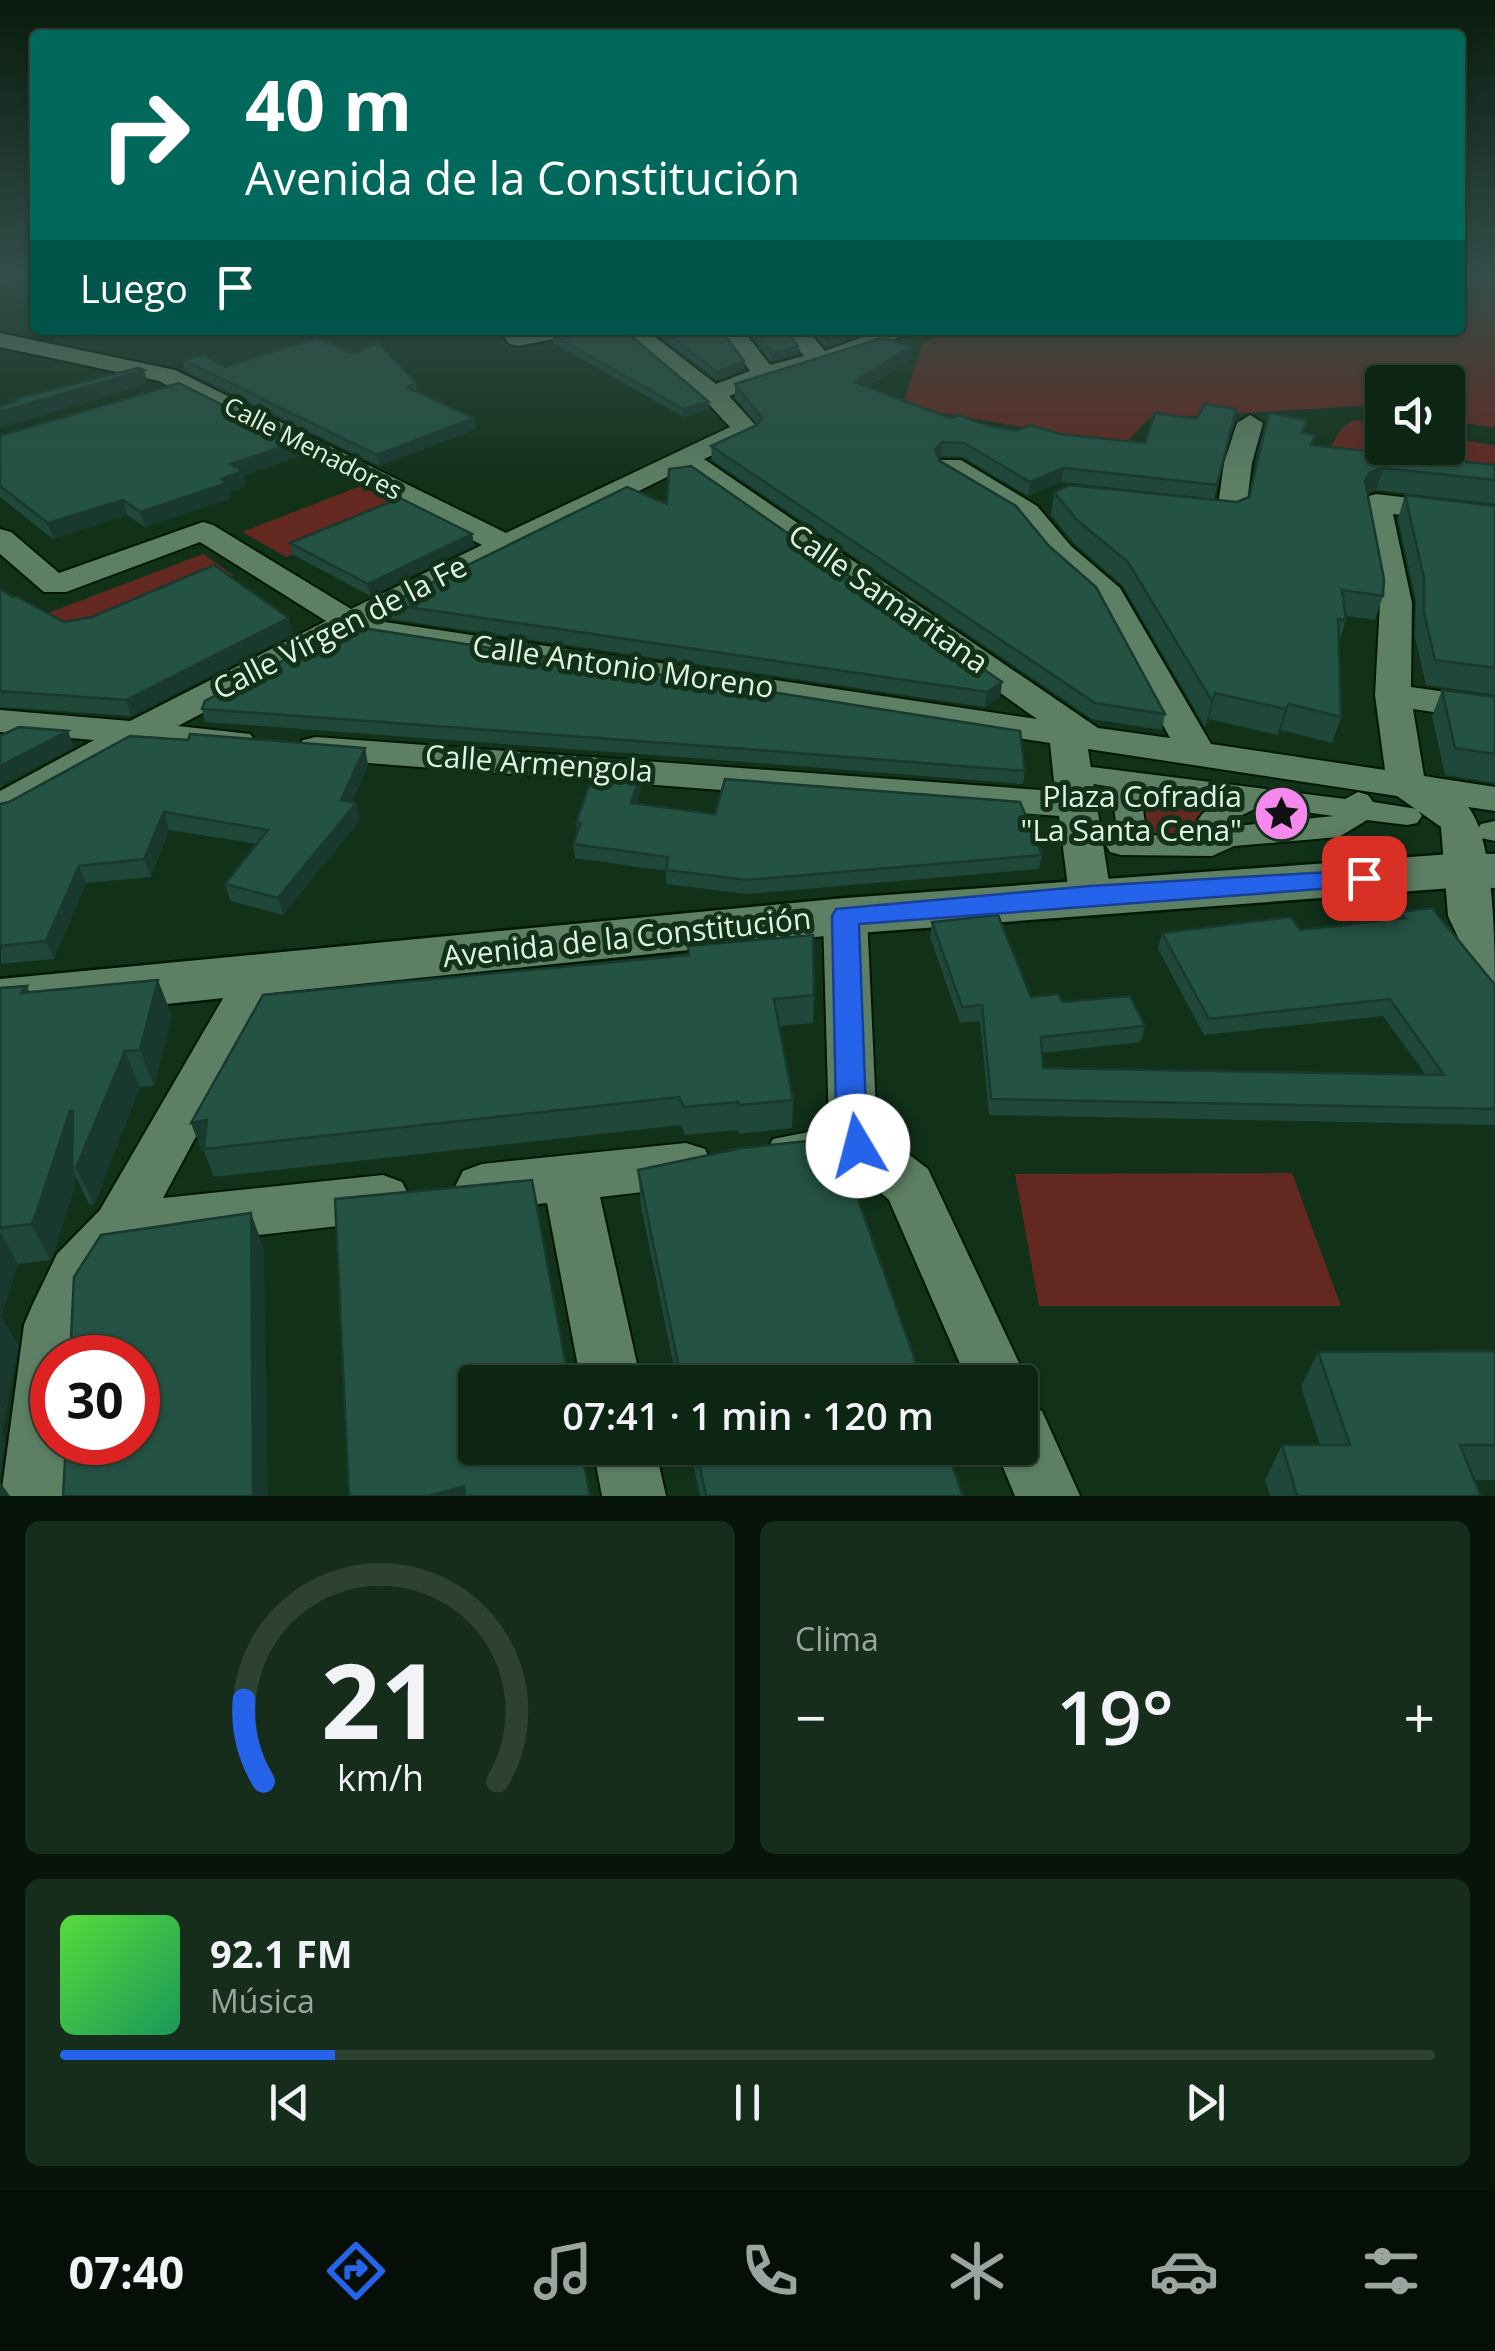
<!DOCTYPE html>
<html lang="es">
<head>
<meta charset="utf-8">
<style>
	body { margin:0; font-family:"Open Sans",sans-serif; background:#162d1c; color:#f1f3f6; height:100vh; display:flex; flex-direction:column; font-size:38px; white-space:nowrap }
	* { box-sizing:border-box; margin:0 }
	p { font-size:32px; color:#9aa5a0 }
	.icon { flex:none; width:55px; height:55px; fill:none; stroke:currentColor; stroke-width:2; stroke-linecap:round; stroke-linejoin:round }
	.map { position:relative; height:1496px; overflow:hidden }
	.drawer { display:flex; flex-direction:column; gap:25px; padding:25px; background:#07140a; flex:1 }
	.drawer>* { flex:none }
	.hud { position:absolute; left:30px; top:30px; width:1435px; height:305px; border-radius:10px; box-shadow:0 2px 8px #0004,0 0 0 2px #2d4233; background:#00695c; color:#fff; overflow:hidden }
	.tools { position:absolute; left:1365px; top:365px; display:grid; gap:20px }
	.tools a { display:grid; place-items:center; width:100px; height:100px; border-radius:10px; background:#0d2513; box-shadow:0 2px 8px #0004,0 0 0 2px #2d4233; font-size:50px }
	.speed { position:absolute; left:30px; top:1335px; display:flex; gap:20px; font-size:50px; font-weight:700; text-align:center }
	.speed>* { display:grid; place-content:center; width:130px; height:130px; border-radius:50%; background:#0d2513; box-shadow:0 2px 8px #0004,0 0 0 2px #2d4233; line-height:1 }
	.speed .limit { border:15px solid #d22; background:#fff; color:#111 }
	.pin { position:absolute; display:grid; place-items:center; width:85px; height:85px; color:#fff; margin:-42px; border-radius:20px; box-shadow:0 5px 15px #0006 }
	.me { position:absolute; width:110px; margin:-55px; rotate:352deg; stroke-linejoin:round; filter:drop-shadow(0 0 8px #0008) }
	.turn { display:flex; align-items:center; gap:35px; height:210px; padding:0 50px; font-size:45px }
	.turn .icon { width:130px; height:130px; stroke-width:2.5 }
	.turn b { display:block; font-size:70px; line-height:85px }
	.then { display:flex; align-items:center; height:95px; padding:0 50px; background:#0003; gap:20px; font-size:38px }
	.big { font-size:75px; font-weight:600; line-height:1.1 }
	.drawer .widget { flex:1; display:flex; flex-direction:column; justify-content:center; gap:15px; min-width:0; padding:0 35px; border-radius:15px; background:#162d1c }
	.drawer .dial { align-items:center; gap:0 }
	.dial svg { height:260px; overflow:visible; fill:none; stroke:#2d4233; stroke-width:7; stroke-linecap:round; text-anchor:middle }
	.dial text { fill:#f1f3f6; stroke:none }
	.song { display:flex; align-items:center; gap:30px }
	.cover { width:120px; height:120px; border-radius:15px; background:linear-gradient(135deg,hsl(110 70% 55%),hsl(150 70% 35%)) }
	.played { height:10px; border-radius:5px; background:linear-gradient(90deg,#2563eb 20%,#2d4233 20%) }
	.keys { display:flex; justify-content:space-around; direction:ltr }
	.heat { display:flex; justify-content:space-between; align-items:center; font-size:55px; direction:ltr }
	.drawer .tiles { flex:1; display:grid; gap:25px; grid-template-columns:1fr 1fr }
	.widget:last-child { grid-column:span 2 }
	.trip { position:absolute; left:458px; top:1365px; width:580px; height:100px; border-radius:10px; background:#0d2513; box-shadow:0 2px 8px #0004,0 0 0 2px #2d4233; font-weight:600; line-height:100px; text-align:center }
	.menu { display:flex; height:160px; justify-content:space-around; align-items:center; background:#050f08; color:#9aa5a0 }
	.menu .icon { width:70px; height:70px }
	.menu .active { color:#2563eb }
	.menu b { font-size:45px; color:#f1f3f6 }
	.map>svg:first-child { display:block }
	.green { fill:#632820 }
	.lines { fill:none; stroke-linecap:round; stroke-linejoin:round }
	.pedestrian-casing { stroke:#001804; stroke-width:4 }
	.minor-casing { stroke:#001804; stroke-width:4 }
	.tertiary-casing { stroke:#001804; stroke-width:5 }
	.trunk-casing { stroke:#001804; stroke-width:5 }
	.pedestrian { fill:#5d7f64; fill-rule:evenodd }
	.minor { fill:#5d7f64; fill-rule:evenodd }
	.tertiary { fill:#5d7f64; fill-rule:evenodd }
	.trunk { fill:#359a56; fill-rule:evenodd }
	.wall { fill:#1f473a }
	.shaded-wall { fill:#19392f }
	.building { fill:#245243; stroke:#19392f; stroke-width:2.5 }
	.route { fill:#2563eb; stroke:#184099; stroke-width:2.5 }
	.labels { text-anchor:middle; stroke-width:10; stroke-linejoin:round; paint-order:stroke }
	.far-street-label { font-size:25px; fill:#e0f3e3; stroke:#113119 }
	.street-label { font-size:30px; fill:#e0f3e3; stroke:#113119 }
	.poi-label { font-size:30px; fill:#e0f3e3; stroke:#113119; text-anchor:end }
</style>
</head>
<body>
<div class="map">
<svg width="1495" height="1496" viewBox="0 0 1495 1496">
	<rect width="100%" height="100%" fill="#113119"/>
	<g class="green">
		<polygon points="1460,274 1495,274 1495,428 1448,420 1448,382 1382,382 1382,409 1360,406 1148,419 1124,445 902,406 923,343 952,330 1460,330"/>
		<path d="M 1355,420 L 1382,425 L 1382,448 L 1448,448 L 1448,438 L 1495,445 L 1495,502 L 1325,469 C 1331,449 1334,428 1355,420 Z"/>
		<polygon points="371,482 414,504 286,557 242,532"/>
		<polygon points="203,554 233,575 99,632 32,619"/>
		<polygon points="1143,789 1214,798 1212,846 1144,835"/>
		<polygon points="1292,1173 1341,1306 1039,1306 1015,1174"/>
	</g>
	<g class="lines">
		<defs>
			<g id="pedestrian">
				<path d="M 1092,767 L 1345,799 L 1358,792 L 1368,795 L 1373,802 L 1417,809 L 1422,816 L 1417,823 L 1407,825 L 1367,820 L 1339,837 L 1234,846 L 1212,856 L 1121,855 L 1110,852 L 1106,845 L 1118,836 L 1111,787 L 1082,782 L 1078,776 L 1082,770 ZM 1140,791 L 1224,802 L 1203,813 L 1198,820 L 1203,827 L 1213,829 L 1261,806 L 1334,816 L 1227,827 L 1206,836 L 1147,835 Z"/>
				<polygon points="1495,821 1495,841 1481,838 1476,831 1481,824"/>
			</g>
			<g id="minor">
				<polygon points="497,330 578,330 575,335 518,346 510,344"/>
				<path d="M 621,330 L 646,330 L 716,384 L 750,371 L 720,330 L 743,330 L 770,365 L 804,356 L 784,330 L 807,330 L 825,351 L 882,330 L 912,330 L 867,354 L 772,379 L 729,396 L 759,429 L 755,435 L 704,459 L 1098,728 L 1170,738 L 1096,600 L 1049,558 L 1017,518 L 941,472 L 937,466 L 941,460 L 961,460 L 1037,506 L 1071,546 L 1120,588 L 1211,744 L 1385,770 L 1375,695 L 1380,603 L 1362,503 L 1366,497 L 1376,494 L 1495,508 L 1495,526 L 1393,514 L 1412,603 L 1411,687 L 1495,699 L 1495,721 L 1413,709 L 1424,776 L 1495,787 L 1495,811 L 1468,807 C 1494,837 1495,945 1495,987 L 1479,982 L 1448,916 L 1441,827 L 1397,796 L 1088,749 L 1111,895 L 1105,905 L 1090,910 L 1075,905 L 1069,895 L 1059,816 L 316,759 L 303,756 L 297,748 L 303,740 L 316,737 L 1055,791 L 1050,743 L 352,634 L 178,726 L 250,734 L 256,742 L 250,750 L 237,753 L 143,745 L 14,816 L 0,820 L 0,791 L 94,740 L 0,732 L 0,710 L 130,721 L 326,621 L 200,542 L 66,592 L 44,592 L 0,554 L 0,529 L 11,532 L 59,573 L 203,522 L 213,525 L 351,609 L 482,545 L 159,381 L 0,347 L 0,333 L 175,370 L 506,533 L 730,427 L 704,399 ZM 683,469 L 1037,719 L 378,621 Z"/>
				<path d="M 1250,415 L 1263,423 L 1252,463 L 1246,510 C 1232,529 1204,522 1184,517 L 1180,511 L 1184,505 L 1218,505 L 1224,463 L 1237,423 Z"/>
				<polygon points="845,901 860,905 867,916 876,1110 881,1133 928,1169 1028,1382 1020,1401 1020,1382 968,1382 889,1200 853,1168 791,1176 773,1169 765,1154 773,1139 829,1128 823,916 830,905"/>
				<path d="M 259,959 L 275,964 L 282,976 L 163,1198 L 383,1175 L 402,1182 L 410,1198 L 402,1214 L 383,1221 L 133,1249 C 100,1287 84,1306 79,1358 L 52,1358 L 52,1442 L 71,1442 L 65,1496 L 1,1496 L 24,1325 L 32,1306 L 57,1254 L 100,1210 L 243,964 Z"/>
				<polygon points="686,1143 705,1149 712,1165 705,1181 686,1187 600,1197 641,1382 581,1382 547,1203 482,1210 463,1203 455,1187 463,1171 482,1164"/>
				<polygon points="1020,1402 1042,1411 1080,1496 1015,1496 995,1448 1020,1448"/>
				<polygon points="593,1448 655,1448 666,1496 602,1496"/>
			</g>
			<polygon id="tertiary" points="1465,853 1495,854 1495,888 1465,887 845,934 0,1021 0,979 845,898"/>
			<polygon id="trunk" points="0,274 19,274 15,280 0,285"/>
		</defs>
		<use href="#pedestrian" class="pedestrian-casing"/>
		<use href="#minor" class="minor-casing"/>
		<use href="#tertiary" class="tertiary-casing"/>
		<use href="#trunk" class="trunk-casing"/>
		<use href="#pedestrian" class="pedestrian"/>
		<use href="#minor" class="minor"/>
		<use href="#tertiary" class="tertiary"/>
		<use href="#trunk" class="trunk"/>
	</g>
	<g class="wall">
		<polygon points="652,330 721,330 744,369 717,380"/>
		<polygon points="748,330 785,330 798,346 798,354 771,361"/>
		<polygon points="812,330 879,330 826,347"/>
		<polygon points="575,331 709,402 709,410 684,417 553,343 553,335"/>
		<polygon points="912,358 867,387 950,418 1016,431 1061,434 1145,443 1197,419 1236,409 1214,499 1061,482 1028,496 963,457 941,456 939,458 1165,714 1162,730 1092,719 712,460 711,446 757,425 735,398 735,384"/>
		<polygon points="183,360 225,367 416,383 417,391 474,418 476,429 379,466 185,371"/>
		<polygon points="1307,420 1304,433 1312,445 1495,465 1495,504 1376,490 1367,493 1383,596 1375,620 1345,616 1346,620 1339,642 1341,717 1332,743 1281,730 1277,735 1209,719 1205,727 1123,586 1074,543 1051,515 1054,492 1237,502 1249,497"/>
		<polygon points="0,436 296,442 299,456 244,476 246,486 230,492 231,498 145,527 127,515 53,539 0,497"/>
		<polygon points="1405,495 1495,506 1495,695 1426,685 1415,637 1416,602 1398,518"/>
		<polygon points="667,504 1002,682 1000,697 985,707 390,619 388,604"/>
		<polygon points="472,534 474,545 370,596 292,554 290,543"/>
		<polygon points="0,589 64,622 293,634 131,716 0,707"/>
		<polygon points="1442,690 1495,697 1495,783 1445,775 1432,716"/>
		<polygon points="205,701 1025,771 1023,784 733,761 205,722 202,709"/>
		<polygon points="188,740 365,748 368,765 352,802 356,803 360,820 283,915 230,901 225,884 257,844 169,830 151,877 86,883 54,959 1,964 0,804"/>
		<polygon points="641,773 642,786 636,803 1042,855 1039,869 747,894 666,884 666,871 575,858 573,844 577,834 576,822"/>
		<polygon points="1400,912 1495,985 1495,1125 989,1115 980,1021 960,1023 930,937 932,922 1031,997 1062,1002 1145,1026 1141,1042 1042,1053 1043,1068 1425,1074 1383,1016 1204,1035 1158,949 1162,933 1300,930 1397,919"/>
		<polygon points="688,946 814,995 813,1023 779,1026 793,1100 792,1128 739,1134 738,1130 685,1135 681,1125 214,1177 204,1151 202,1151 191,1123 688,955"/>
		<polygon points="27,986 30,992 172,1016 154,1086 140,1087 94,1205 89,1204 77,1179 55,1250 50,1260 18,1264 1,1317 18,1345 2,1434 5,1439 0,1475 0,988"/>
		<polygon points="638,1170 923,1382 677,1382 641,1206"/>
		<polygon points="1495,1351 1495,1480 1474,1480 1481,1496 1270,1496 1265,1480 1282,1445 1320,1445 1301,1387 1318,1352"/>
		<polygon points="690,1448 946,1448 963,1496 700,1496"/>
	</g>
	<g class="shaded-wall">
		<polygon points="855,330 879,330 826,347 826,339"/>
		<polygon points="798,346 798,354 771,361 772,353"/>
		<polygon points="912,346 912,358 854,395 854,382"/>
		<polygon points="744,361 744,369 717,380 717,372"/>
		<polygon points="144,370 148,384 0,428 0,412"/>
		<polygon points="709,402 709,410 684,417 683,409"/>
		<polygon points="474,418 476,429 379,466 377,455"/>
		<polygon points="296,442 299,456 244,476 246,486 230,492 231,498 145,527 140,512 221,479 231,464"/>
		<polygon points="942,442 941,456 934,464 935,450"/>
		<polygon points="1064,468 1061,482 1028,496 1030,482"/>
		<polygon points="1383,468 1376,490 1363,495 1365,481 1370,472"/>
		<polygon points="123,500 127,515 53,539 48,523"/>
		<polygon points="472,534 474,545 370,596 368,584"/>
		<polygon points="289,618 293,634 131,716 126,700"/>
		<polygon points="1002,682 1000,697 985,707 987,692"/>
		<polygon points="1215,693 1209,719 1205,727 1212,701"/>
		<polygon points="1289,704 1281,730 1277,735 1285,709"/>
		<polygon points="68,731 74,747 0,787 0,766"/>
		<polygon points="365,748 368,765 346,815 356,803 360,820 283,915 278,898 341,800"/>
		<polygon points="641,773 642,786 632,817 631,803"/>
		<polygon points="164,812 169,830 151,877 144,859"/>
		<polygon points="79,866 86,883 54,959 46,941"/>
		<polygon points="158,980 172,1016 154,1086 140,1050"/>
		<polygon points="125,1051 140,1087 94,1205 76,1168 72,1168 77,1179 55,1250 50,1260 31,1224 70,1111 86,1145"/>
		<polygon points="207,1120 204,1151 202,1151 191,1123"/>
		<polygon points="251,1213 264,1249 268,1496 253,1496"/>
		<polygon points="0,1231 18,1264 1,1317 18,1345 2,1434 5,1439 0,1475"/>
		<polygon points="0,1482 10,1496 0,1496"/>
		<polygon points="464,1486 467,1496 429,1496"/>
	</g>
	<g class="building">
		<polygon points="576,330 624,330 709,402 683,409 553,335"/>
		<polygon points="662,330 721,330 744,361 717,372"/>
		<polygon points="754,330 785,330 798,346 772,353"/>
		<polygon points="819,330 855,330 826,339"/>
		<polygon points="316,338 353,353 378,343 416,383 407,387 474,418 377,455 183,360 204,355 225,367"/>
		<polygon points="882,338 912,346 854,382 950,418 959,415 989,426 1016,431 1030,425 1061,434 1145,443 1155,413 1197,419 1205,404 1236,409 1217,485 1064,468 1030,482 964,443 942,442 935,450 940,461 1016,506 1049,546 1096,587 1165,714 1095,703 711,446 757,425 762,418 735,384"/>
		<polygon points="138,368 144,370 0,412 0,406 17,401 14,399"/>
		<polygon points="179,383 296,442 231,464 243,471 221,479 227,483 140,512 123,500 48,523 0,486 0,436"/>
		<polygon points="1269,413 1307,420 1302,433 1315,435 1311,445 1495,465 1495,480 1383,468 1370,472 1365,481 1384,579 1383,596 1342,590 1346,620 1338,619 1341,717 1289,704 1285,709 1215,693 1212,701 1128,562 1077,520 1054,492 1069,485 1237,502 1249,497"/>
		<polygon points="691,466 1002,682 987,692 388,604 627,487 667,504 669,469"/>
		<polygon points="1405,495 1495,506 1495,668 1435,660 1424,612 1424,578"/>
		<polygon points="400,498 472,534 368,584 290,543"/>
		<polygon points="214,565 289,618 126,700 0,691 0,589 13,597 16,596 64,622 92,617"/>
		<polygon points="350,626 1020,731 1025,771 733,748 202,709 205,701"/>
		<polygon points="1442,690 1495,697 1495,754 1455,748"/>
		<polygon points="19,727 68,731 0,766 0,736"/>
		<polygon points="190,734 365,748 341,800 356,803 278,898 225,884 268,830 164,812 144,859 79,866 46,941 0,946 0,804 9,802 130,736 188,740"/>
		<polygon points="595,769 641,773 631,803 715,814 725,779 1020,802 1042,855 747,880 666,870 668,857 573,844 581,823 576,822"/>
		<polygon points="1432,908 1495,985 1495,1109 991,1099 982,1005 962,1007 932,922 998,915 1031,997 1058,994 1062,1002 1130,996 1145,1026 1041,1037 1043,1068 1444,1075 1390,999 1209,1019 1162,933 1291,917 1300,930 1405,918 1400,912"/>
		<polygon points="813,935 814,995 774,999 793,1100 739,1105 738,1102 684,1107 679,1097 204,1149 207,1120 191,1123 263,995 689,955 688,946"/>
		<polygon points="158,980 140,1050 125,1051 76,1168 72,1168 73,1111 70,1111 36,1214 31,1224 0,1228 0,988 27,986 21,993"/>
		<polygon points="836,1138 923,1382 682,1382 638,1170 742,1148"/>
		<polygon points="532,1180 569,1382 475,1382 475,1448 581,1448 590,1496 465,1496 464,1486 429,1496 349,1496 335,1199"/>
		<polygon points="251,1213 253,1496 63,1496 66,1442 138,1442 138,1358 70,1358 74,1277 101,1235"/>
		<polygon points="1495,1351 1495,1445 1460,1445 1481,1496 1297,1496 1282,1445 1350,1445 1318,1352"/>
		<polygon points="696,1448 946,1448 963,1496 706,1496"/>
	</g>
	<linearGradient id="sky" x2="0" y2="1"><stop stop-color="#091b0e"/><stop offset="0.57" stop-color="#324e49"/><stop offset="1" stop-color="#324e49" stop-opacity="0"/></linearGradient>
	<rect width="1495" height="483" fill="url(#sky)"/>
	<polygon class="route" points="1364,870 1376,878 1373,885 859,924 866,1110 873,1146 869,1156 858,1160 847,1156 836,1110 832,916 836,909 1090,886"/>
	<defs>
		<symbol id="sight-disc" viewBox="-11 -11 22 22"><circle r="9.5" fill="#f689ed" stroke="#113119"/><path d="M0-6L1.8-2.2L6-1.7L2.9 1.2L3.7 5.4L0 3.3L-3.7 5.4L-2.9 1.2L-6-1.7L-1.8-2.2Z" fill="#111"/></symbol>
	</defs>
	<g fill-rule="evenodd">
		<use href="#sight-disc" x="1250" y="782" width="63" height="63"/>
	</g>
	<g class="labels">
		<g class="far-street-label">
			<text transform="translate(313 448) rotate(27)" y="9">Calle Menadores</text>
		</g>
		<g class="street-label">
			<text transform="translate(888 599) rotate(35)" y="10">Calle Samaritana</text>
			<text transform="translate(340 628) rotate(-27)" y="10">Calle Virgen de la Fe</text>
			<text transform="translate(623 667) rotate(8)" y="10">Calle Antonio Moreno</text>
			<text transform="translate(539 764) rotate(4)" y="10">Calle Armengola</text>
			<text transform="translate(627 938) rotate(-6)" y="10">Avenida de la Constitución</text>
		</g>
		<g class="poi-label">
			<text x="1242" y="807">Plaza Cofradía<tspan x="1242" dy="34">"La Santa Cena"</tspan></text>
		</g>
	</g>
</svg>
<div class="tools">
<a><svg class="icon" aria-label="sound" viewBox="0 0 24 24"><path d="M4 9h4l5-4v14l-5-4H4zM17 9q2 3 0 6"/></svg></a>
</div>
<div class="speed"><div class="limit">30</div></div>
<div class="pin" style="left:1364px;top:878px;background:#d93025"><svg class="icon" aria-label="arrive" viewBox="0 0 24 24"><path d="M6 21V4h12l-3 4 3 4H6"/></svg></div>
<svg class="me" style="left:858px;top:1146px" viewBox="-20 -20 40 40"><circle r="19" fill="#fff"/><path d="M0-13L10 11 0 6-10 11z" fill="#2563eb"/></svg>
<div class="trip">07:41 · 1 min · 120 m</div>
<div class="hud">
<div class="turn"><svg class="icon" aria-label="right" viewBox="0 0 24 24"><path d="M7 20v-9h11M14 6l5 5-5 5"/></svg><div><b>40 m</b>Avenida de la Constitución</div></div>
<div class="then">Luego<svg class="icon" aria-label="arrive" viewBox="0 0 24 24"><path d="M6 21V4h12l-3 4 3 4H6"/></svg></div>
</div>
</div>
<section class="drawer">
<div class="tiles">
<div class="widget dial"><svg viewBox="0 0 100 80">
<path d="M14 69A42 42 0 1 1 86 69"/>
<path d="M14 69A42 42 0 0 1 8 44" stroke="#2563eb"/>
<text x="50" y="56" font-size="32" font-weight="700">21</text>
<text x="50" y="72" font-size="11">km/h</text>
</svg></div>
<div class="widget"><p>Clima</p>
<div class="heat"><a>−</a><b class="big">19°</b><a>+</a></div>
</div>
<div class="widget">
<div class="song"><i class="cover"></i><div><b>92.1 FM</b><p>Música</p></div></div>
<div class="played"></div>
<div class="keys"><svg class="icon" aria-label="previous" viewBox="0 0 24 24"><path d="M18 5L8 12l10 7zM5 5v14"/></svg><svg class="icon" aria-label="pause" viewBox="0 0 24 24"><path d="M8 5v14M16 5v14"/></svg><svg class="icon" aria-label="next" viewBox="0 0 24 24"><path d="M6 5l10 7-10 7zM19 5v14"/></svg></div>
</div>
</div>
</section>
<nav class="menu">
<b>07:40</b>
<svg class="icon active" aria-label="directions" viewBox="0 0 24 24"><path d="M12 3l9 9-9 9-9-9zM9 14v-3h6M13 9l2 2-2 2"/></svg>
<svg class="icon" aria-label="music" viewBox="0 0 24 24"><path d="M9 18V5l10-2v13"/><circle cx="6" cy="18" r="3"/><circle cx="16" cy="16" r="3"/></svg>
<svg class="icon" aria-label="phone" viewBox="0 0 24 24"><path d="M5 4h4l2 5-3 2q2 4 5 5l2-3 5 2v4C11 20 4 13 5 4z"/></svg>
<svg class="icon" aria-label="climate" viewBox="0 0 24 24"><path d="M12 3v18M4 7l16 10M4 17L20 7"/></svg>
<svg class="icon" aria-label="car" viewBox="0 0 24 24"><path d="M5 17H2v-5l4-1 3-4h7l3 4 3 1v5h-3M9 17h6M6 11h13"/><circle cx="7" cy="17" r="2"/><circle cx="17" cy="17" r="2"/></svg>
<svg class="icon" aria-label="filters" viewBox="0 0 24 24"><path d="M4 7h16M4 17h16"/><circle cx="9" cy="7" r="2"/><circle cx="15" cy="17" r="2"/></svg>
</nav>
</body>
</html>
